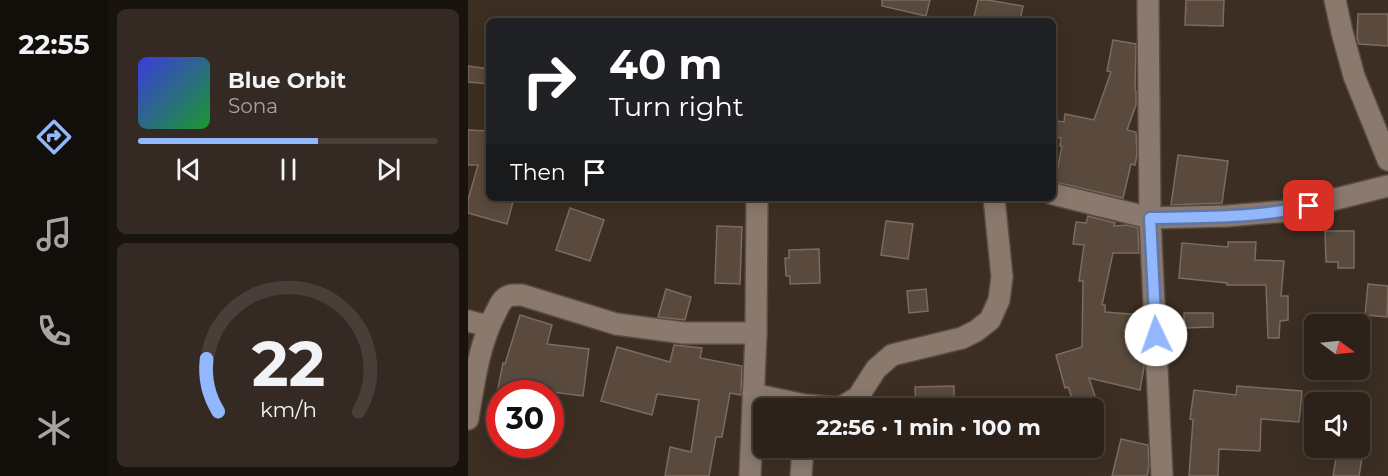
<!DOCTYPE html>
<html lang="en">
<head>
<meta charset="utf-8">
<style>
	body { margin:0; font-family:Montserrat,sans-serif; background:#352a23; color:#f1f3f6; height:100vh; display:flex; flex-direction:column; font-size:22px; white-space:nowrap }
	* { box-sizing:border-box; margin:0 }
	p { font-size:20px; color:#a7a4a2 }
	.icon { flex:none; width:33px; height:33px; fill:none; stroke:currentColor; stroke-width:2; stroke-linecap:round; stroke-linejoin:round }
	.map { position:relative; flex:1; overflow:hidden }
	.panel { display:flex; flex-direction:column; gap:9px; padding:9px; background:#19130e; width:360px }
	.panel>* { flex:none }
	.guide { position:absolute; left:18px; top:18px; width:570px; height:183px; border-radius:9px; box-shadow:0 3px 15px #0003,0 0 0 2px #483f39; background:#202124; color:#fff; overflow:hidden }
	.needle { width:39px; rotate:105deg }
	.tools { position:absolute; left:836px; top:314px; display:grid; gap:12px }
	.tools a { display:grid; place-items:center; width:66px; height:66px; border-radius:9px; background:#2d221a; box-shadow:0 3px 15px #0003,0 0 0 2px #483f39; font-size:30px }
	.speed { position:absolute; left:18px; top:380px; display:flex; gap:12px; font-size:30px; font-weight:700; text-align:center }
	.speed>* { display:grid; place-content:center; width:78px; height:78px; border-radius:50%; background:#2d221a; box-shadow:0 3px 15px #0003,0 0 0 2px #483f39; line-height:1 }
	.speed .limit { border:9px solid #d22; background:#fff; color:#111 }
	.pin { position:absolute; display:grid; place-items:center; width:51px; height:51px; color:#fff; margin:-26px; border-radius:12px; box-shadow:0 3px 9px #0006 }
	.me { position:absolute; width:66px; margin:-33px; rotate:357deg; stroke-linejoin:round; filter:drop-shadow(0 0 4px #0008) }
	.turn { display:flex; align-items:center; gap:21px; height:126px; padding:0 24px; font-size:27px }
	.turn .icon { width:78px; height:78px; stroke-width:2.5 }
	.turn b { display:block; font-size:42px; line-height:51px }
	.then { display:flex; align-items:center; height:57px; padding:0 24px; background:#0003; gap:12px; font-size:22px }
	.panel .widget { flex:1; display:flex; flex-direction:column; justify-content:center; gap:9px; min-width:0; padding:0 21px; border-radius:9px; background:#352a23 }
	.panel .dial { align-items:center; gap:0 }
	.dial svg { height:156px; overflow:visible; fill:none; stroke:#483f39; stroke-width:7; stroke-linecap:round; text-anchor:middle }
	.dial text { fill:#f1f3f6; stroke:none }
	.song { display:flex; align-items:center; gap:18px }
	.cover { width:72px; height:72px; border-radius:9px; background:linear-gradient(135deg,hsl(240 70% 55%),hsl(130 70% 35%)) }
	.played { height:6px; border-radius:3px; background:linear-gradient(90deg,#93b7fd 60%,#483f39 60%) }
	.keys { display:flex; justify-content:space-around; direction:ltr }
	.trip { position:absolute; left:285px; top:398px; width:351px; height:60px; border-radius:9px; background:#2d221a; box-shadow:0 3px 15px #0003,0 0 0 2px #483f39; font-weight:700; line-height:60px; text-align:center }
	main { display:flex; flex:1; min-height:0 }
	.menu { display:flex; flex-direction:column; width:108px; justify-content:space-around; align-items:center; background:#120e0a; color:#a7a4a2 }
	.menu .icon { width:42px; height:42px }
	.menu .current { color:#93b7fd }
	.menu b { font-size:27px; color:#f1f3f6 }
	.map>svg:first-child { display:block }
	.building { fill:#594a3d; stroke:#7c6b5e; stroke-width:1.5 }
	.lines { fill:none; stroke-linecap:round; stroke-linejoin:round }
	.minor-casing { stroke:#584c42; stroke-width:24 }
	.minor { stroke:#8a796c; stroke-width:21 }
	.route-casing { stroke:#6077a4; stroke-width:15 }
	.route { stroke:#93b7fd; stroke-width:10 }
</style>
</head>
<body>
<main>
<nav class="menu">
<b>22:55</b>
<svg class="icon current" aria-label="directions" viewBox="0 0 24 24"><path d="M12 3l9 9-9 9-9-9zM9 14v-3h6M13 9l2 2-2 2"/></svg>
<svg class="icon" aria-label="music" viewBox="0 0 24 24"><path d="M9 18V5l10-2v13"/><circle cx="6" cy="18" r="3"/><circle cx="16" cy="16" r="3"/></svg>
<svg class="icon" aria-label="phone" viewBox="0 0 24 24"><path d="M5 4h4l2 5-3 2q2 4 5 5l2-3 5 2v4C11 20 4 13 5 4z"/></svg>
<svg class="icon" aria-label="climate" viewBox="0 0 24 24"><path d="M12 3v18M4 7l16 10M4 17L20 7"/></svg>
</nav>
<section class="panel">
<div class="widget">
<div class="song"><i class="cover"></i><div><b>Blue Orbit</b><p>Sona</p></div></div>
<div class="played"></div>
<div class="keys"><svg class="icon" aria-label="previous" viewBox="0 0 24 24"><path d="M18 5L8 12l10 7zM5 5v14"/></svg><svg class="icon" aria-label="pause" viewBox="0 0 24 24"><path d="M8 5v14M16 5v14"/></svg><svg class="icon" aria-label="next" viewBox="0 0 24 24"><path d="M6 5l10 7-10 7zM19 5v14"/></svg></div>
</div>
<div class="widget dial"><svg viewBox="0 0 100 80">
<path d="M14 69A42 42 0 1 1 86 69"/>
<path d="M14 69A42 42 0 0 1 8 42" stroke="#93b7fd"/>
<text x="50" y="56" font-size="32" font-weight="700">22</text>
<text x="50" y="72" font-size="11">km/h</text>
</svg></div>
</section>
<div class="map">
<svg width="920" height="476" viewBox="0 0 920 476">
	<rect width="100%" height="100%" fill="#3c2e22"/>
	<g class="building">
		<polygon points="414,0 462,0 458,16 414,6"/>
		<polygon points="510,0 520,0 555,6 552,21 505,21"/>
		<polygon points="718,0 756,0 755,26 717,25"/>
		<polygon points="890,14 920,14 920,46 891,44 889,37"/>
		<polygon points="645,40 668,44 667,90 668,91 668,105 659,130 668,132 669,154 667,165 663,164 655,198 587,182 594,146 592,146 593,138 587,137 590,121 596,122 597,114 626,120 643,72 639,71"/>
		<polygon points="0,66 21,69 21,84 0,82"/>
		<polygon points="0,130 21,131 21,198 46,198 39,224 0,213 0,200 10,165 0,165"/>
		<polygon points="710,155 760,161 754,203 703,205"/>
		<polygon points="102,208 136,220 122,261 88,250"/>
		<polygon points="620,216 647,223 646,226 659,225 670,228 671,253 645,253 634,305 637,305 637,312 674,315 676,367 672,390 621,378 631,408 608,408 600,387 597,388 588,355 614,347 615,281 611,281 616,245 605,244 608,222 618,223"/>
		<polygon points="418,221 445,224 440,259 413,255"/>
		<polygon points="249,226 274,227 272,284 247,283"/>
		<polygon points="857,231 886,231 886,268 870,268 870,262 858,262"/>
		<polygon points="760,242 788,242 787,260 816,261 813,296 820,296 820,320 812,321 811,338 800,338 798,285 759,285 759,283 711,278 714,243 760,247"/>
		<polygon points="351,249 352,283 322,284 322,276 318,276 317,258 321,258 321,250"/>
		<polygon points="900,284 920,286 919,317 897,315"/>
		<polygon points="198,289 223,297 217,320 190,317"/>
		<polygon points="458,289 460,311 441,313 439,291"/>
		<polygon points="716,313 745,313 745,327 716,328"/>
		<polygon points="52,315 84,325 79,344 121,349 115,396 68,390 67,393 29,393 35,363 37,364"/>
		<polygon points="206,345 234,348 232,358 274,366 273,395 262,393 254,437 248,437 241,476 197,476 202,447 223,452 231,400 189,394 184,415 133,401 149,347 202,362"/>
		<polygon points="486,386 486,408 448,408 447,387"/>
		<polygon points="769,386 834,391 831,422 793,419 792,451 751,449 750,476 721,476 725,420 722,419 726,390 768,395"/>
		<polygon points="653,439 680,445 681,467 679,476 644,476"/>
		<polygon points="870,447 896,447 891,476 865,476"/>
	</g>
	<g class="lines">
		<defs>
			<g id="minor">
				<polyline points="680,0 682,218 694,476"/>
				<polyline points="867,0 874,32 886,76 920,160"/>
				<polyline points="585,194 682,218 759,216 820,211 920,186"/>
				<polyline points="0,321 20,326"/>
				<polyline points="285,394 337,405 372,408"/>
				<polyline points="372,408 390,397 408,369 424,355 494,338 508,331 522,320 531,300 534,277 526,198"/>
				<path d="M 0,419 C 6,382 11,343 29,310 C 31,306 33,301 37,298 C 42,294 48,295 54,295 L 148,324 L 216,333 L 288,333"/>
				<polyline points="282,476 288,333 289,198"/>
				<polyline points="333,476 335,447"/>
			</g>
		</defs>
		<use href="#minor" class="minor-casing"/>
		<use href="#minor" class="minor"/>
	</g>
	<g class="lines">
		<defs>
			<path id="route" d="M 688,335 L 682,218 C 736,217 789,218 841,206"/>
		</defs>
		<use href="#route" class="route-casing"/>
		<use href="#route" class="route"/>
	</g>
</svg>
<div class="tools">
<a><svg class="needle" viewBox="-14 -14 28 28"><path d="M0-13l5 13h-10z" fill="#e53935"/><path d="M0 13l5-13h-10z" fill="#a7a4a2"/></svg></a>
<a><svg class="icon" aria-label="sound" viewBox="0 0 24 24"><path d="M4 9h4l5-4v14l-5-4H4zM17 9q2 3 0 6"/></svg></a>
</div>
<div class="speed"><div class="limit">30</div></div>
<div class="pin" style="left:841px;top:206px;background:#d93025"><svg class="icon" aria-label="arrive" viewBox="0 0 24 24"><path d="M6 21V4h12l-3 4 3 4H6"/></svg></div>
<svg class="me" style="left:688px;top:335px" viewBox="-20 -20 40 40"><circle r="19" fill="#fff"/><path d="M0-13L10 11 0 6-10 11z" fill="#93b7fd"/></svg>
<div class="trip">22:56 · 1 min · 100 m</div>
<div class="guide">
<div class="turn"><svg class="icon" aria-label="right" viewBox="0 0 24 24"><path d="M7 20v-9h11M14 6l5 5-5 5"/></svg><div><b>40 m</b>Turn right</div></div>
<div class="then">Then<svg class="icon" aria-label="arrive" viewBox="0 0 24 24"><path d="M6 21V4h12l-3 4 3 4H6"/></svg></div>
</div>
</div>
</main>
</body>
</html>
